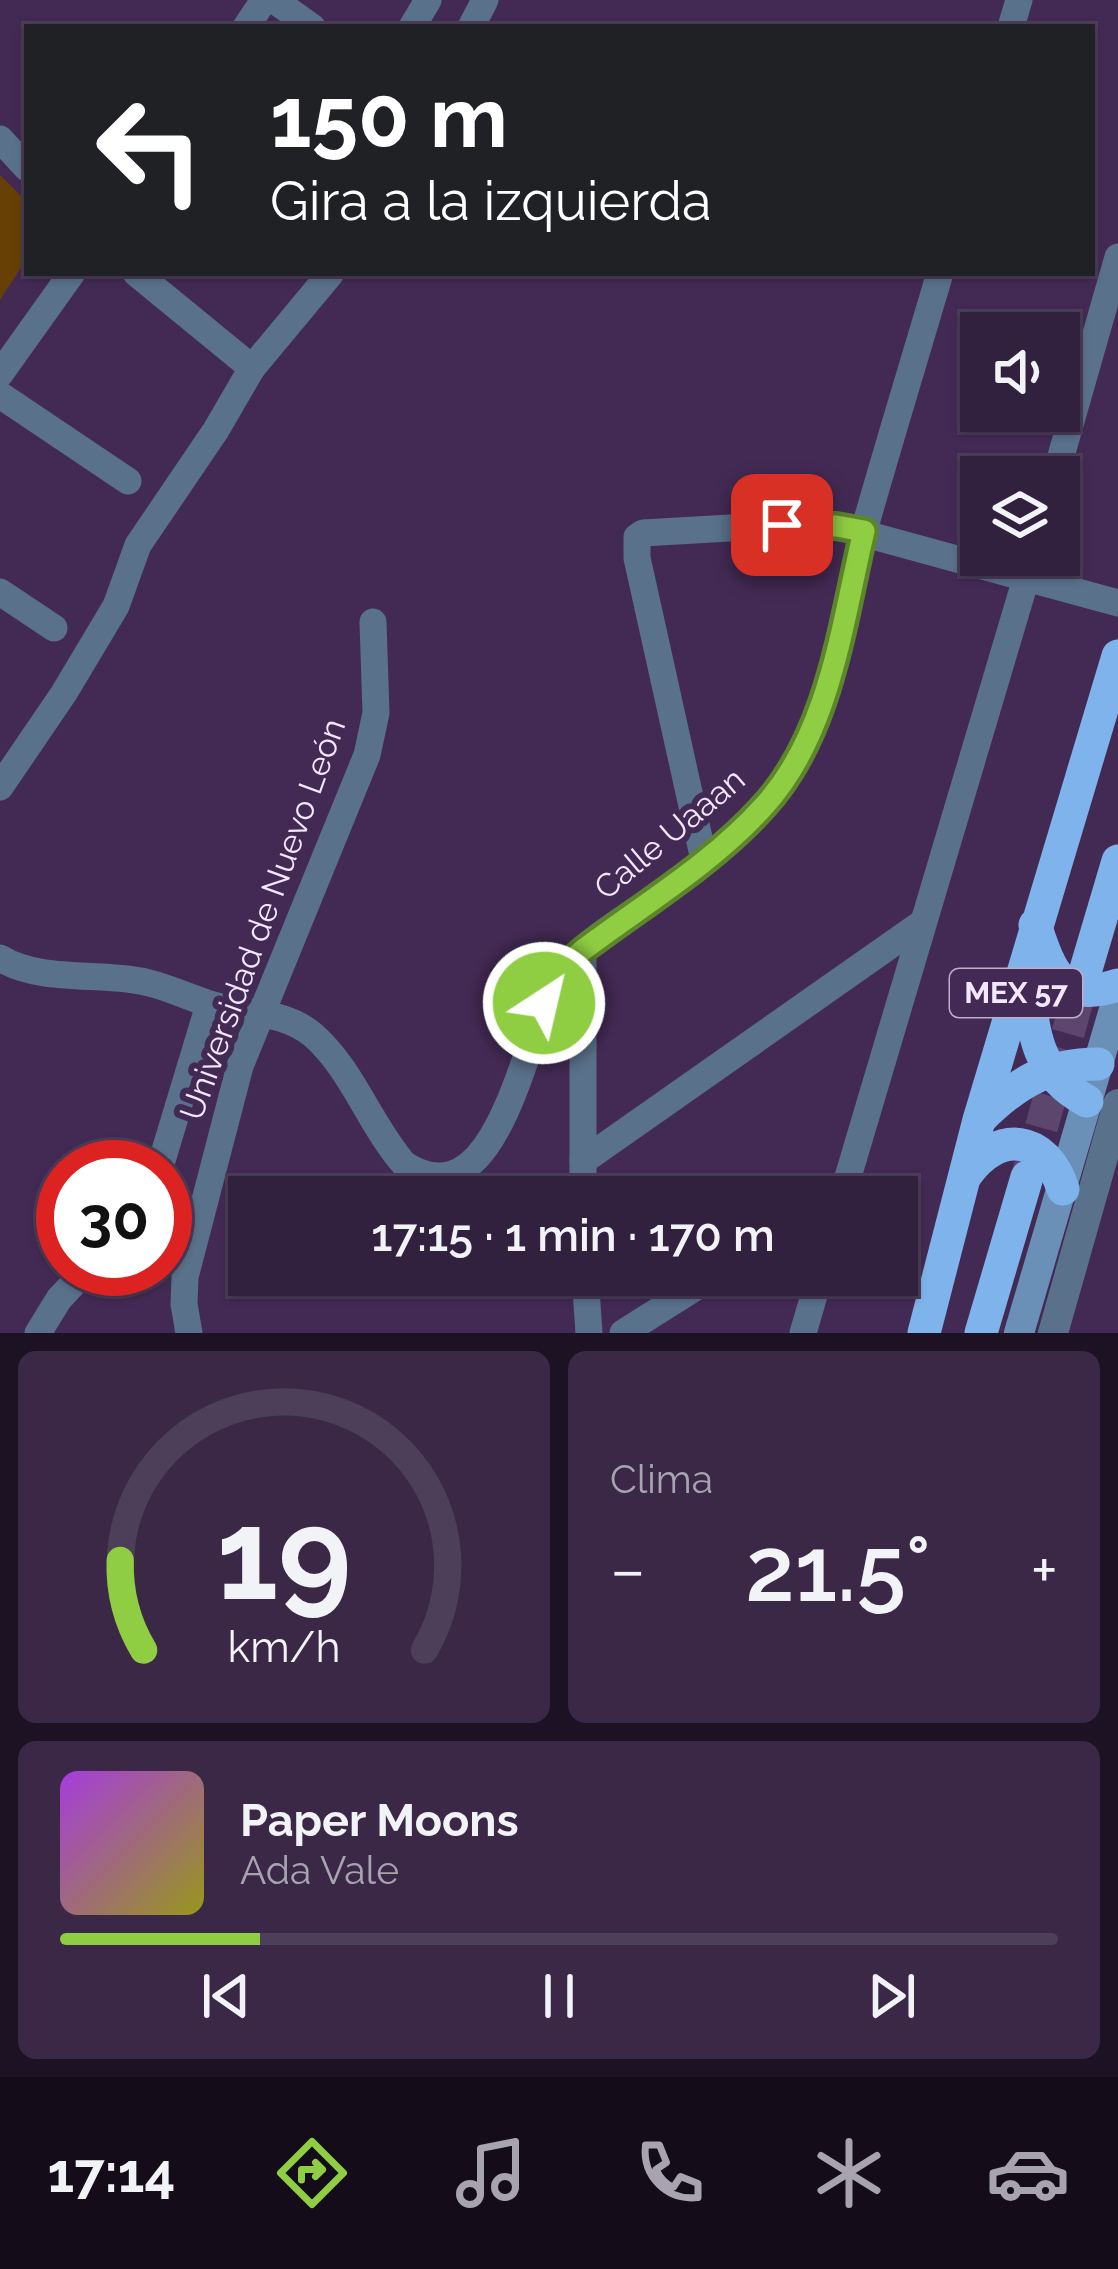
<!DOCTYPE html>
<html lang="es">
<head>
<meta charset="utf-8">
<style>
	body { margin:0; font-family:Raleway,sans-serif; background:#3a2846; color:#f1f3f6; height:100vh; display:flex; flex-direction:column; font-size:45px; white-space:nowrap }
	* { box-sizing:border-box; margin:0 }
	p { font-size:39px; color:#a8a3b0 }
	.icon { flex:none; width:66px; height:66px; fill:none; stroke:currentColor; stroke-width:2; stroke-linecap:round; stroke-linejoin:round }
	.map { position:relative; height:1333px; overflow:hidden }
	.sheet { display:flex; flex-direction:column; gap:18px; padding:18px; background:#1c1223; flex:1 }
	.sheet>* { flex:none }
	.hud { position:absolute; left:24px; top:24px; width:1071px; height:252px; border-radius:0px; box-shadow:0 3px 9px #0004,0 0 0 3px #4d3e59; background:#202124; color:#fff; overflow:hidden }
	.buttons { position:absolute; left:960px; top:312px; display:grid; gap:24px }
	.buttons a { display:grid; place-items:center; width:120px; height:120px; border-radius:0px; background:#32203f; box-shadow:0 3px 9px #0004,0 0 0 3px #4d3e59; font-size:60px }
	.speed { position:absolute; left:36px; top:1140px; display:flex; gap:24px; font-size:60px; font-weight:700; text-align:center }
	.speed>* { display:grid; place-content:center; width:156px; height:156px; border-radius:50%; background:#32203f; box-shadow:0 3px 9px #0004,0 0 0 3px #4d3e59; line-height:1 }
	.speed .limit { border:18px solid #d22; background:#fff; color:#111 }
	.pin { position:absolute; display:grid; place-items:center; width:102px; height:102px; color:#fff; margin:-51px; border-radius:24px; box-shadow:0 6px 18px #0006 }
	.me { position:absolute; width:132px; margin:-66px; rotate:35deg; stroke-linejoin:round; filter:drop-shadow(0 0 9px #0008) }
	.turn { display:flex; align-items:center; gap:42px; height:252px; padding:0 48px; font-size:54px }
	.turn .icon { width:156px; height:156px; stroke-width:2.5 }
	.turn b { display:block; font-size:84px; line-height:102px }
	.big { font-size:90px; font-weight:600; line-height:1.1 }
	.sheet .card { flex:1; display:flex; flex-direction:column; justify-content:center; gap:18px; min-width:0; padding:0 42px; border-radius:18px; background:#3a2846 }
	.sheet .dial { align-items:center; gap:0 }
	.dial svg { height:312px; overflow:visible; fill:none; stroke:#4d3e59; stroke-width:7; stroke-linecap:round; text-anchor:middle }
	.dial text { fill:#f1f3f6; stroke:none }
	.song { display:flex; align-items:center; gap:36px }
	.cover { width:144px; height:144px; border-radius:18px; background:linear-gradient(135deg,hsl(280 70% 55%),hsl(60 70% 35%)) }
	.played { height:12px; border-radius:6px; background:linear-gradient(90deg,#8fcd42 20%,#4d3e59 20%) }
	.keys { display:flex; justify-content:space-around; direction:ltr }
	.heat { display:flex; justify-content:space-between; align-items:center; font-size:66px; direction:ltr }
	.sheet .tiles { flex:1; display:grid; gap:18px; grid-template-columns:1fr 1fr }
	.card:last-child { grid-column:span 2 }
	.trip { position:absolute; left:228px; top:1176px; width:690px; height:120px; border-radius:0px; background:#32203f; box-shadow:0 3px 9px #0004,0 0 0 3px #4d3e59; font-weight:600; line-height:120px; text-align:center }
	.menu { display:flex; height:192px; justify-content:space-around; align-items:center; background:#140d19; color:#a8a3b0 }
	.menu .icon { width:84px; height:84px }
	.menu .current { color:#8fcd42 }
	.menu b { font-size:54px; color:#f1f3f6 }
	.map>svg:first-child { display:block }
	.green { fill:#664004 }
	.lines { fill:none; stroke-linecap:round; stroke-linejoin:round }
	.trunk-tunnel { stroke:#5d466d; stroke-width:33; stroke-dasharray:33 16; stroke-linecap:butt }
	.minor { stroke:#59718a; stroke-width:27 }
	.tertiary { stroke:#59718a; stroke-width:30 }
	.secondary { stroke:#6b90b8; stroke-width:30 }
	.trunk { stroke:#7eb3eb; stroke-width:33 }
	.route-casing { stroke:#5d852b; stroke-width:30 }
	.route { stroke:#8fcd42; stroke-width:21 }
	.labels { text-anchor:middle; stroke-width:12; stroke-linejoin:round; paint-order:stroke }
	.shield { fill:#432a54; stroke:#beaeca; stroke-width:3 }
	.shield-label { font-size:30px; font-weight:bold; fill:#f3e7fc }
	.street-label { font-size:33px; fill:#f3e7fc; stroke:#432a54 }
</style>
</head>
<body>
<div class="map">
<svg width="1118" height="1333" viewBox="0 0 1118 1333">
	<rect width="100%" height="100%" fill="#432a54"/>
	<polygon class="green" points="0,175 27,202 27,258 0,300"/>
	<g class="lines">
		<polyline class="trunk-tunnel" points="1028,1175 1086,969"/>
		<g class="minor">
			<polyline points="274,0 312,27"/>
			<polyline points="246,27 264,0"/>
			<polyline points="412,27 428,0"/>
			<polyline points="471,27 485,0"/>
			<polyline points="1011,27 1019,0"/>
			<polyline points="0,139 27,168"/>
			<polyline points="136,273 252,368"/>
			<polyline points="0,374 72,273"/>
			<polyline points="0,395 128,481"/>
			<polyline points="1055,477 1118,257"/>
			<polyline points="0,592 54,628"/>
			<polyline points="0,787 64,693 116,606 138,545 216,430 252,368 331,273"/>
			<polyline points="704,860 637,558 637,537 643,533 782,525 836,526 1118,603"/>
			<path d="M 0,958 C 35,980 88,974 127,979 C 158,982 179,994 207,1003 C 242,1015 282,1009 313,1035 C 352,1069 370,1125 404,1164 C 499,1226 525,1031 555,982 C 578,944 623,920 659,895 C 695,870 734,839 763,807 C 832,733 839,620 865,527 C 889,442 915,358 940,273"/>
			<polyline points="583,1161 922,923"/>
			<polyline points="160,1167 209,1005"/>
			<polyline points="583,1197 583,949"/>
			<polyline points="842,1197 1033,555"/>
			<polyline points="585,1275 589,1333"/>
			<polyline points="38,1333 59,1299 87,1269"/>
			<polyline points="189,1333 184,1304 185,1277 240,1066 367,755 376,713 373,622"/>
			<polyline points="623,1333 715,1275"/>
			<polyline points="803,1333 820,1275"/>
		</g>
		<polyline class="tertiary" points="1053,1333 1118,1104"/>
		<polyline class="secondary" points="1019,1333 1118,996"/>
		<g class="trunk">
			<path d="M 1035,925 C 1051,972 1061,1004 1118,985"/>
			<polyline points="1086,969 1118,861"/>
			<path d="M 1029,980 C 1032,1032 1037,1075 1087,1101"/>
			<path d="M 980,1119 C 1015,1084 1047,1064 1098,1064"/>
			<path d="M 966,1175 C 998,1129 1046,1135 1063,1189"/>
			<polyline points="924,1333 979,1120 1118,656"/>
			<polyline points="981,1333 1027,1177"/>
		</g>
	</g>
	<g class="lines">
		<defs>
			<path id="route" d="M 544,1003 L 568,963 L 583,950 C 644,904 713,863 764,806 C 830,734 842,623 864,531 L 836,526 L 782,525"/>
		</defs>
		<use href="#route" class="route-casing"/>
		<use href="#route" class="route"/>
	</g>
	<g class="labels">
		<rect class="shield" x="950" y="969" width="132" height="48" rx="9"/>
		<g class="shield-label">
			<text x="1016" y="1003">MEX 57</text>
		</g>
		<g class="street-label">
			<text transform="translate(669 833) rotate(-40)" y="12">Calle Uaaan</text>
			<text transform="translate(262 919) rotate(-70)" y="12">Universidad de Nuevo León</text>
		</g>
	</g>
</svg>
<div class="buttons">
<a><svg class="icon" aria-label="sound" viewBox="0 0 24 24"><path d="M4 9h4l5-4v14l-5-4H4zM17 9q2 3 0 6"/></svg></a>
<a><svg class="icon" aria-label="layers" viewBox="0 0 24 24"><path d="M12 4l9 5-9 5-9-5zM3 14l9 5 9-5"/></svg></a>
</div>
<div class="speed"><div class="limit">30</div></div>
<div class="pin" style="left:782px;top:525px;background:#d93025"><svg class="icon" aria-label="arrive" viewBox="0 0 24 24"><path d="M6 21V4h12l-3 4 3 4H6"/></svg></div>
<svg class="me" style="left:544px;top:1003px" viewBox="-20 -20 40 40"><circle r="17" fill="#8fcd42" stroke="#fff" stroke-width="3"/><path d="M0-11L8 9 0 5-8 9z" fill="#fff"/></svg>
<div class="trip">17:15 · 1 min · 170 m</div>
<div class="hud">
<div class="turn"><svg class="icon" aria-label="left" viewBox="0 0 24 24"><path d="M17 20v-9H6M10 6l-5 5 5 5"/></svg><div><b>150 m</b>Gira a la izquierda</div></div>
</div>
</div>
<section class="sheet">
<div class="tiles">
<div class="card dial"><svg viewBox="0 0 100 80">
<path d="M14 69A42 42 0 1 1 86 69"/>
<path d="M14 69A42 42 0 0 1 8 46" stroke="#8fcd42"/>
<text x="50" y="56" font-size="32" font-weight="700">19</text>
<text x="50" y="72" font-size="11">km/h</text>
</svg></div>
<div class="card"><p>Clima</p>
<div class="heat"><a>−</a><b class="big">21.5°</b><a>+</a></div>
</div>
<div class="card">
<div class="song"><i class="cover"></i><div><b>Paper Moons</b><p>Ada Vale</p></div></div>
<div class="played"></div>
<div class="keys"><svg class="icon" aria-label="previous" viewBox="0 0 24 24"><path d="M18 5L8 12l10 7zM5 5v14"/></svg><svg class="icon" aria-label="pause" viewBox="0 0 24 24"><path d="M8 5v14M16 5v14"/></svg><svg class="icon" aria-label="next" viewBox="0 0 24 24"><path d="M6 5l10 7-10 7zM19 5v14"/></svg></div>
</div>
</div>
</section>
<nav class="menu">
<b>17:14</b>
<svg class="icon current" aria-label="directions" viewBox="0 0 24 24"><path d="M12 3l9 9-9 9-9-9zM9 14v-3h6M13 9l2 2-2 2"/></svg>
<svg class="icon" aria-label="music" viewBox="0 0 24 24"><path d="M9 18V5l10-2v13"/><circle cx="6" cy="18" r="3"/><circle cx="16" cy="16" r="3"/></svg>
<svg class="icon" aria-label="phone" viewBox="0 0 24 24"><path d="M5 4h4l2 5-3 2q2 4 5 5l2-3 5 2v4C11 20 4 13 5 4z"/></svg>
<svg class="icon" aria-label="climate" viewBox="0 0 24 24"><path d="M12 3v18M4 7l16 10M4 17L20 7"/></svg>
<svg class="icon" aria-label="car" viewBox="0 0 24 24"><path d="M5 17H2v-5l4-1 3-4h7l3 4 3 1v5h-3M9 17h6M6 11h13"/><circle cx="7" cy="17" r="2"/><circle cx="17" cy="17" r="2"/></svg>
</nav>
</body>
</html>
